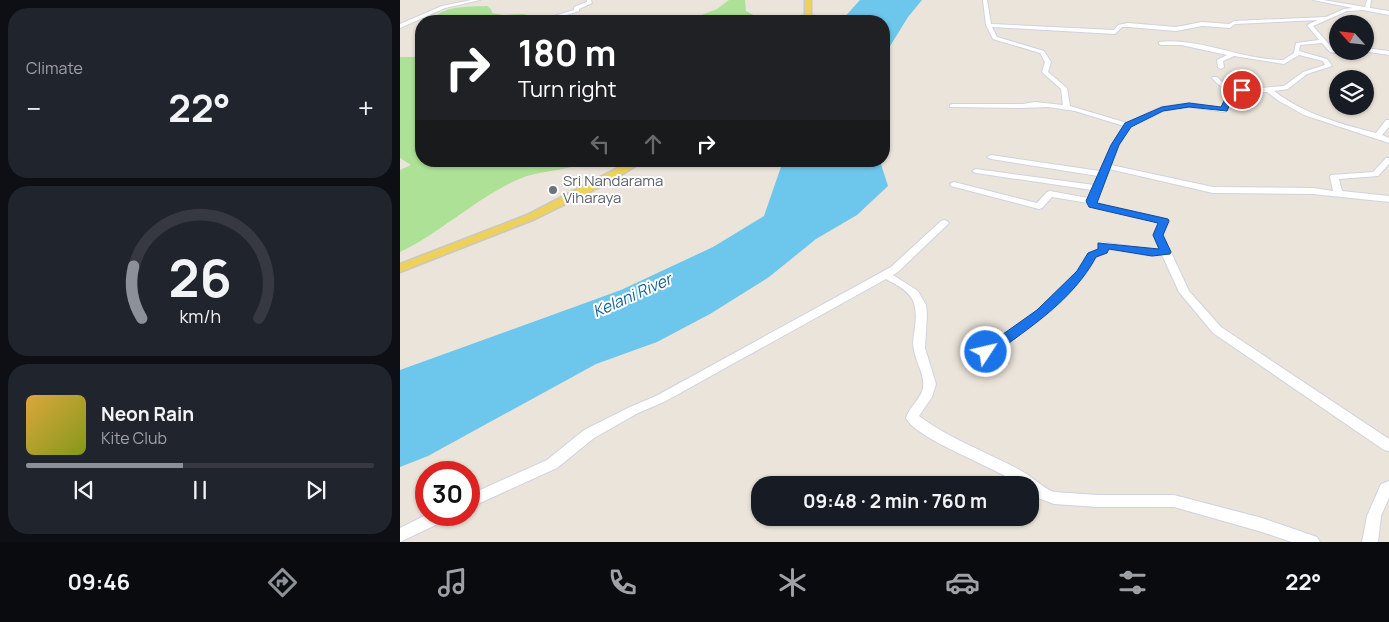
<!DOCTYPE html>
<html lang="en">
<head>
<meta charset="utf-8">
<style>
	body { margin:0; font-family:Manrope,sans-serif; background:#20242c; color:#f1f3f6; height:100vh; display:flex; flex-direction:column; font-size:19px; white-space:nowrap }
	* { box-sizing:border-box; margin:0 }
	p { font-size:16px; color:#9ea1a6 }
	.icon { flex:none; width:28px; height:28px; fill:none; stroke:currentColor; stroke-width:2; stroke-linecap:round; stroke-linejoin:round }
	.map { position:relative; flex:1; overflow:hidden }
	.side { display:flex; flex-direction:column; gap:8px; padding:8px; background:#0d0f14; width:400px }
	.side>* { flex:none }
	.top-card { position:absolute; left:15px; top:15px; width:475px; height:152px; border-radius:20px; box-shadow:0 1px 4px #0004; background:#202124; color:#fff; overflow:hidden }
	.needle { width:32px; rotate:297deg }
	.controls { position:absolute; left:929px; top:15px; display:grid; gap:10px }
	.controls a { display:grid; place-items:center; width:45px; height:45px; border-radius:50%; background:#171b24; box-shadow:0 1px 4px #0004; font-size:25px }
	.speed { position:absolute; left:15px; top:461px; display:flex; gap:10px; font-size:25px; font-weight:700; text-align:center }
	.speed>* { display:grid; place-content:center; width:65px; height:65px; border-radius:50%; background:#171b24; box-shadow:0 1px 4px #0004; line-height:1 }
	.speed .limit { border:8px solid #d22; background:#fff; color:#111 }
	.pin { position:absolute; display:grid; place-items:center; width:42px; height:42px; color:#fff; margin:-21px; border:2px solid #fff; border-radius:50%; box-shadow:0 1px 5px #0007 }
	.me { position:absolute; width:55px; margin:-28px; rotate:55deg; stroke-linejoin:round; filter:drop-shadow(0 0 4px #0008) }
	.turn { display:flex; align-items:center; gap:18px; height:105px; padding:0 20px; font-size:22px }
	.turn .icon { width:65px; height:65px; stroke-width:2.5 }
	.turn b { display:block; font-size:35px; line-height:42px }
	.lanes { display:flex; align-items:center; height:48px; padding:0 20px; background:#0003; justify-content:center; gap:25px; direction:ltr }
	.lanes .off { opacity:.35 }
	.big { font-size:38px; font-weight:700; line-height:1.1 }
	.side .tile { flex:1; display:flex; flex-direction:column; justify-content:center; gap:8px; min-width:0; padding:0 18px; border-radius:20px; background:#20242c }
	.side .dial { align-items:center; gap:0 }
	.dial svg { height:130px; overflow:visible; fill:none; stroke:#363941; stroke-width:7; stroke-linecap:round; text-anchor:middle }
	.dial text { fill:#f1f3f6; stroke:none }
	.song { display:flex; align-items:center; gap:15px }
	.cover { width:60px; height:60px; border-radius:8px; background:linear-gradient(135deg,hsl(40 70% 55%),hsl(70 70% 35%)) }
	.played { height:5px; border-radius:2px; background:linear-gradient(90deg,#8c9099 45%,#363941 45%) }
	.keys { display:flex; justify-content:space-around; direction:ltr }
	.heat { display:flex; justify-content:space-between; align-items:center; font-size:28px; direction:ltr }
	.trip { position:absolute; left:351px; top:476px; width:288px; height:50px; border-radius:20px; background:#171b24; box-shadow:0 1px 4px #0004; font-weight:700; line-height:50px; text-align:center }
	.dock { display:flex; height:80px; justify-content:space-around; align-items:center; background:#090b0e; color:#9ea1a6 }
	.dock .icon { width:35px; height:35px }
	.dock .active { color:#8c9099 }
	.dock b { font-size:22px; color:#f1f3f6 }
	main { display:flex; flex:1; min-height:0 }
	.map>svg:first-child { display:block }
	.green { fill:#ade196 }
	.water { fill:#6dc6ec }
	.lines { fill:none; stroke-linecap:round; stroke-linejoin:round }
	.minor-casing { stroke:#cfd2e1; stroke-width:2 }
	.major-casing { stroke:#c7c7c7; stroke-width:3 }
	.minor { fill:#fff; fill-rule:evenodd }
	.major { fill:#eed15b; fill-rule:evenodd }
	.route { fill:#1a73e8; stroke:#114b97 }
	.worship-dot { fill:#6b7280; stroke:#fff; stroke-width:2 }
	.labels { text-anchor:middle; stroke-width:4; stroke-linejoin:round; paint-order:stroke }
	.worship-label { font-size:15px; fill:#5b616d; stroke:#fff; text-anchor:start }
	.water-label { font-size:16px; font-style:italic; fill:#0f6295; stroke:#fff }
</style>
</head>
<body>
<main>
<section class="side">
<div class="tile"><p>Climate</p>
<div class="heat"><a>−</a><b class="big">22°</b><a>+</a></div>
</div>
<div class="tile dial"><svg viewBox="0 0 100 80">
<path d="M14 69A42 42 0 1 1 86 69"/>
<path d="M14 69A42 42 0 0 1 9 37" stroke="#8c9099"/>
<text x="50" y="56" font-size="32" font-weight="700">26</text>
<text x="50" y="72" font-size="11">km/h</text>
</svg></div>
<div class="tile">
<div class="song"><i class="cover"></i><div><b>Neon Rain</b><p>Kite Club</p></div></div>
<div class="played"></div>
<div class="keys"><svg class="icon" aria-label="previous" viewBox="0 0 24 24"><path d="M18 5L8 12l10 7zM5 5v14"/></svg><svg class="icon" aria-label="pause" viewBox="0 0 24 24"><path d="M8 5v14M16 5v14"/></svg><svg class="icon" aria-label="next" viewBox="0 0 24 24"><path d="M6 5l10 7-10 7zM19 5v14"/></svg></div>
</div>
</section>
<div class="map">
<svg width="989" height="542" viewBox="0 0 989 542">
	<rect width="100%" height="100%" fill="#ebe4da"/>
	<g class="green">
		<polygon points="329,0 345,0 346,11 365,21 232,21 252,16 278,18 299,16 317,9"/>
		<path d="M 87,6 L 91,9 L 92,13 L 103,15 L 124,14 L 126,15 L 122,21 L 64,21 L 34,17 C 49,5 69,7 87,6 Z"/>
		<path d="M 0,57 L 21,57 L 21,161 L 186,161 C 166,172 140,170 119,179 C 76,198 42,232 0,252 L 0,170 L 11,165 L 0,158 Z"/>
	</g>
	<g class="water">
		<polygon points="460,0 522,0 508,17 484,56 484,21 441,21"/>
		<polygon points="383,161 480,161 488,186 457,215 416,239 369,277 310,314 257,342 196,364 28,456 0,467 0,370 221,290 313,247 364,216"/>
	</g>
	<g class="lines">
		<defs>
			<g id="minor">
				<polygon points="71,0 80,0 45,8 0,28 0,24 42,6"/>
				<polygon points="187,0 191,0 192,3 179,9 179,11 157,18 154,16 174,10 174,7 187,2"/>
				<path d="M 583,0 L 587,0 L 591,24 L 714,30 L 718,25 L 728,23 L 776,27 L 802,22 L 829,24 L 834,21 L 926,17 L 944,9 L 953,8 L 913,0 L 923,0 L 965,7 L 967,0 L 971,0 L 970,8 L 989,11 L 989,15 L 963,10 L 947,11 L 913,26 L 934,50 L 963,55 L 960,57 L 930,52 L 922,43 L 900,45 L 899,51 L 927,59 L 932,66 L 907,74 L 888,89 L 874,91 C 904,114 940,124 976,133 L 986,120 L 989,120 L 989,127 L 982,135 L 989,138 L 989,143 L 904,115 L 879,101 L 867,92 C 845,93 838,91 826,111 L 824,112 L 789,107 L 763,111 L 731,126 L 719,145 L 711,165 L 813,187 L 913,188 L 933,191 L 930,177 L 931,175 L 973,172 L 986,158 L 989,158 L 989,164 L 978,176 L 939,179 L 942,191 L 989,196 L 989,202 L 913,194 L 813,193 L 709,169 L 695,201 L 696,203 L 767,219 L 769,221 L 763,235 L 789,291 L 821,327 L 989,439 L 989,451 L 984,450 L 813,333 L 779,292 L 762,255 L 752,256 L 707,249 L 706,253 L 696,257 C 673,300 629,329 590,355 L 582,355 L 580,352 L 582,349 C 613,329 646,307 671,279 C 678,271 683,262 689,253 L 698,250 L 699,243 L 702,242 L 752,250 L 760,250 L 753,235 L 759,223 L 690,207 L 688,203 L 652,197 L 642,208 L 639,209 L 551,186 L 550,184 L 554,182 L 637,203 L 647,192 L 650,191 L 688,198 L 692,190 L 576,173 L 572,171 L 576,169 L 694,185 L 698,176 L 591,159 L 587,157 L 591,155 L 700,171 L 711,145 L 724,126 L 675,111 L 648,107 L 623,108 L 550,107 L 550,105 L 552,104 L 623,104 L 635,102 L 663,105 L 661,89 L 642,72 L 645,62 L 640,53 L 593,39 L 586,25 ZM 918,20 L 907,25 L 919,40 L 896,43 L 894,53 L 883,60 C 842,60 799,37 759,42 L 759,44 L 761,45 L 781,45 L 827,55 L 817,60 L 818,67 L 821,69 L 824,67 L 823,61 L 834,56 L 884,64 L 899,55 L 923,61 L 925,65 L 903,72 L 884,86 L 839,90 L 823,83 L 817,77 L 813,77 L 812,78 L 819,85 L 834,92 L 826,100 L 822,108 L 789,103 L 761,107 L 727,123 L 670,106 L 667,88 L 648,72 L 651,62 L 644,51 L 597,37 L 592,27 L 715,34 L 722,27 L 728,27 L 776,31 L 802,26 L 830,28 L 835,24 Z"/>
				<polygon points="965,48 989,51 989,55 963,51 965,51"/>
				<path d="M 544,220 L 547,221 L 549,223 L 547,225 L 499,271 L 493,275 L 518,291 L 526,305 L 527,314 L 525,348 L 536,384 L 532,397 L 519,416 C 551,440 590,453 625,473 C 635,479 643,488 654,492 L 698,495 L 774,495 L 862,518 L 917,537 L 920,542 L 892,542 L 862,532 L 774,507 L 698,507 L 654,504 L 638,498 L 630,492 L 630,485 L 620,485 C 596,467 517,440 506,418 C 509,407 521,399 523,388 C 525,375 516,363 514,350 C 512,342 514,335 515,327 C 519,298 509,291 486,279 L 264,402 L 238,413 L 194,438 L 157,468 L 69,508 L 69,495 L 147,460 L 184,430 L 230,407 L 256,396 L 491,267 L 541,221 Z"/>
				<polygon points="989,481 989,498 981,516 978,542 962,542 967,516 981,484"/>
				<polygon points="26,515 48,515 46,520 0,542 0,528"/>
			</g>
			<g id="major">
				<rect x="405" y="0" width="6" height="21"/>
				<polygon points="231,161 244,161 206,184 135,219 0,272 0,264 127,215"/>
			</g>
		</defs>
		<use href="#minor" class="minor-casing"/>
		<use href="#major" class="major-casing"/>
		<use href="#minor" class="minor"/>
		<use href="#major" class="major"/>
	</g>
	<path class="route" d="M 840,88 L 846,90 L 831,102 L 827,111 L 789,107 L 763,111 L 731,127 L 719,145 L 697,203 L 768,219 L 769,221 L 763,235 L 771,252 L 770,254 L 752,256 L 709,249 L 707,253 L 696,257 C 673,300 629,328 591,356 L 582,356 L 580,352 L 582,349 L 637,310 L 677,271 L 688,253 L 698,249 L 698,243 L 759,249 L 753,235 L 758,223 L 689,207 L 686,201 L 711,145 L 725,123 L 762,107 L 789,103 L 821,107 L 825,99 Z"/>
	<circle class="worship-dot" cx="153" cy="190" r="5"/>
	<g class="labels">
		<g class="worship-label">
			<text x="163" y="186">Sri Nandarama<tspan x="163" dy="17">Viharaya</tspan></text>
		</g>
		<g class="water-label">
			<text transform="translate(232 295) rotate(-24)" y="6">Kelani River</text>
		</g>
	</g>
</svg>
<div class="controls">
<a><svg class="needle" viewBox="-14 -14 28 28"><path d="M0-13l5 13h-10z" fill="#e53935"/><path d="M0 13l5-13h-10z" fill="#9ea1a6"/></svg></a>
<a><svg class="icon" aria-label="layers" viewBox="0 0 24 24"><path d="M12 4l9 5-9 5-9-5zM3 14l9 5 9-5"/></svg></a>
</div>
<div class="speed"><div class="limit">30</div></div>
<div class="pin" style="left:842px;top:90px;background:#d93025"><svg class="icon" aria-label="arrive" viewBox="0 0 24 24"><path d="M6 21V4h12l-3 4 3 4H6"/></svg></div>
<svg class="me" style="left:586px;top:352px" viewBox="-20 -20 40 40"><circle r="17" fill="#1a73e8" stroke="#fff" stroke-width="3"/><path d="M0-11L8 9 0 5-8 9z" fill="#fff"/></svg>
<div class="trip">09:48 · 2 min · 760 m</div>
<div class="top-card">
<div class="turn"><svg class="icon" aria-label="right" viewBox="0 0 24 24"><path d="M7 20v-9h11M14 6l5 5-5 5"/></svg><div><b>180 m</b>Turn right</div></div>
<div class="lanes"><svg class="icon off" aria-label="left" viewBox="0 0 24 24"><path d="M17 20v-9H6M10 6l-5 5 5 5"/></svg><svg class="icon off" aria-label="ahead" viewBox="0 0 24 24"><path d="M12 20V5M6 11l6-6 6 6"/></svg><svg class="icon" aria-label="right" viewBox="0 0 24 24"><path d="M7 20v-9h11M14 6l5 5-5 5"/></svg></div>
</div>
</div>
</main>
<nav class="dock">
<b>09:46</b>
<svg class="icon active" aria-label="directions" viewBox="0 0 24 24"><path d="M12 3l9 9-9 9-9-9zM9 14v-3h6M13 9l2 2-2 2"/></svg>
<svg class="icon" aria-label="music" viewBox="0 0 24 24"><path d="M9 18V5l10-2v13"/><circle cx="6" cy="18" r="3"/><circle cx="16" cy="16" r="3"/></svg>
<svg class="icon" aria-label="phone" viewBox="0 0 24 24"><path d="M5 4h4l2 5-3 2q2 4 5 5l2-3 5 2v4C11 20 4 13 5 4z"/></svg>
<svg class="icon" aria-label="climate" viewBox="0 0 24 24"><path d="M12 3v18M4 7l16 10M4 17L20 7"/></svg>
<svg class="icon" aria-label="car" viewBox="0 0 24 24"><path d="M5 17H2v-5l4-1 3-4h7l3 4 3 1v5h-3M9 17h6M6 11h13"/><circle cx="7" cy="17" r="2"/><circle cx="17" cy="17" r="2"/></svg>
<svg class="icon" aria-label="filters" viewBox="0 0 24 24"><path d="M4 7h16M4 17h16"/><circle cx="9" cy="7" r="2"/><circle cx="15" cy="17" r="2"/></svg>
<b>22°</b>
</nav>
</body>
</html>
